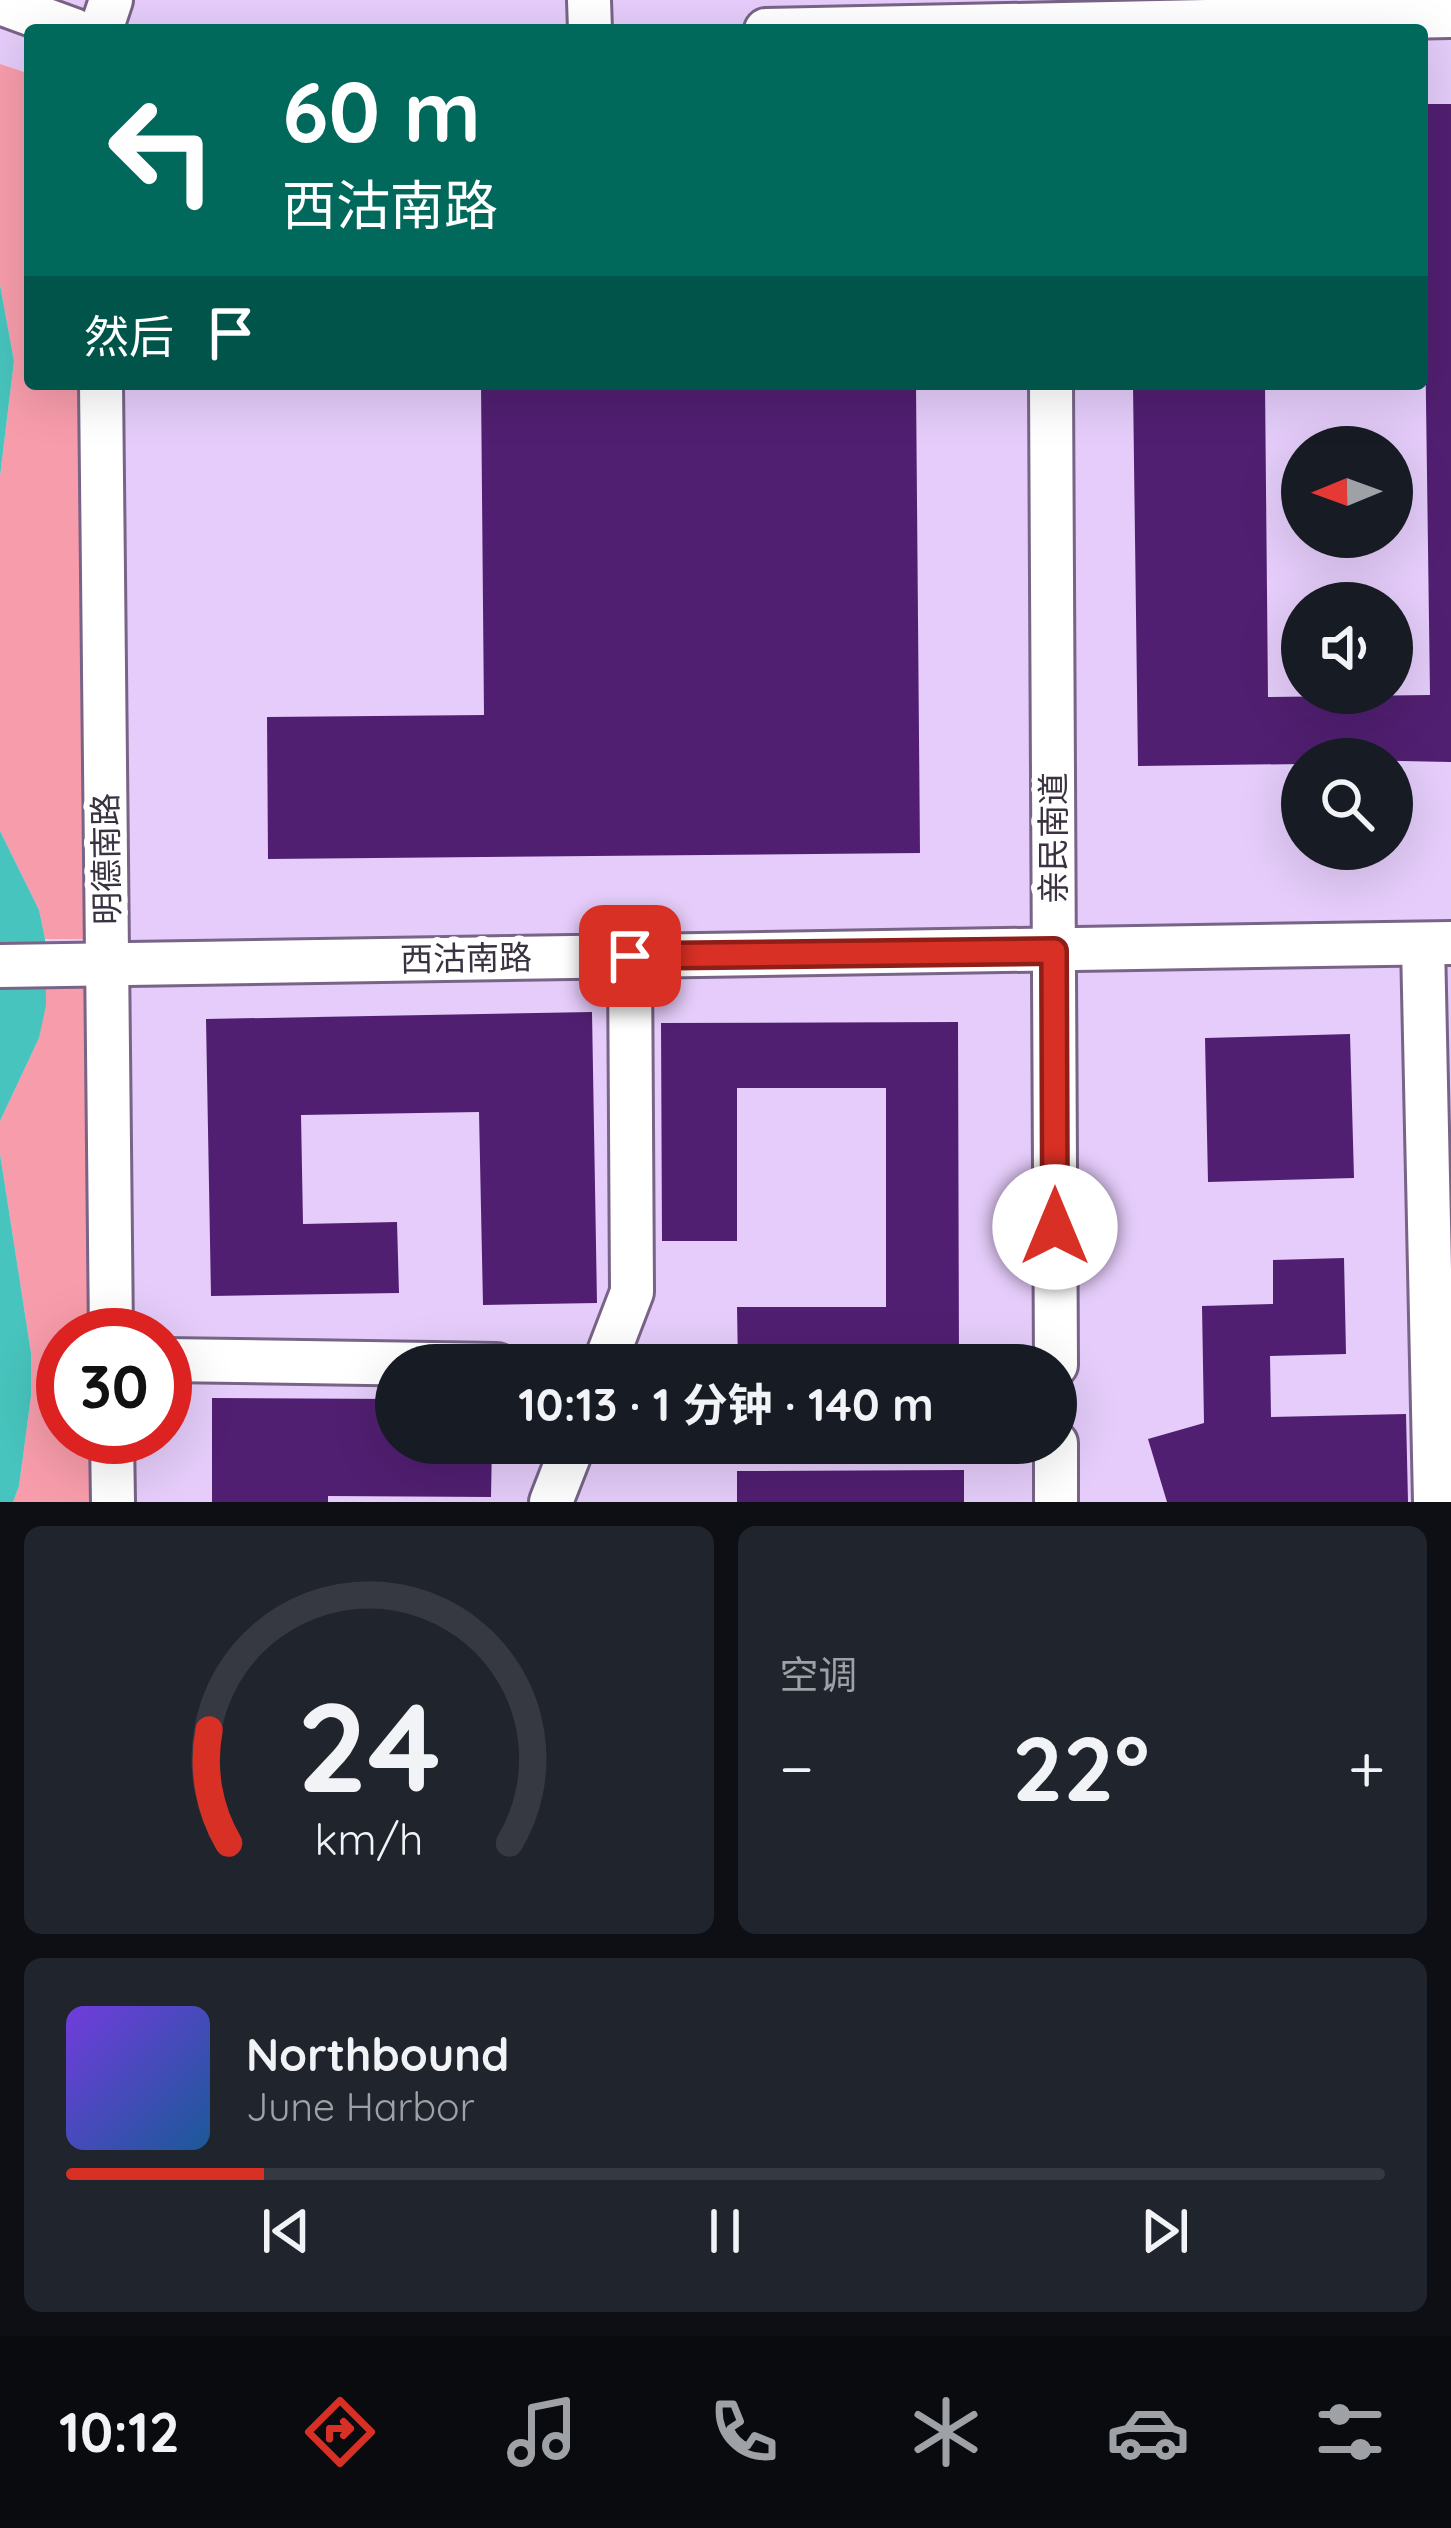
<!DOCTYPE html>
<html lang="zh">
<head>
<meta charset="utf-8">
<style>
	body { margin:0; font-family:Quicksand,"Noto Sans SC",sans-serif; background:#20242c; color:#f1f3f6; height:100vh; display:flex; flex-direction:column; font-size:45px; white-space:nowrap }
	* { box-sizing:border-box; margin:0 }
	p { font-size:39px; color:#9ea1a6 }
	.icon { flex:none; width:66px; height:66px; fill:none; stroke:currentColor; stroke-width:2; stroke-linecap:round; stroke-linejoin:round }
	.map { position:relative; height:1502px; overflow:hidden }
	.side { display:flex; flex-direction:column; gap:24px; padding:24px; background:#0d0f14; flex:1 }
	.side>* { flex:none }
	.top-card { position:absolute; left:24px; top:24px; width:1404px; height:366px; border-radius:12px; box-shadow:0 12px 48px #0002; background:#00695c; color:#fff; overflow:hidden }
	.needle { width:78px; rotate:269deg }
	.fabs { position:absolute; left:1281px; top:426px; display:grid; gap:24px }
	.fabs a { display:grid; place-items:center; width:132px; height:132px; border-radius:50%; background:#171b24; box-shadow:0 12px 48px #0002; font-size:60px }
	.speed { position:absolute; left:36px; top:1308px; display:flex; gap:24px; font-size:60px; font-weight:700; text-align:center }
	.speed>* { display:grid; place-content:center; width:156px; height:156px; border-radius:50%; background:#171b24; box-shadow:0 12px 48px #0002; line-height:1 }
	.speed .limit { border:18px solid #d22; background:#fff; color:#111 }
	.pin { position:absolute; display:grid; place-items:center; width:102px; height:102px; color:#fff; margin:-51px; border-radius:24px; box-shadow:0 6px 18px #0006 }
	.me { position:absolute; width:132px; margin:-66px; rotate:0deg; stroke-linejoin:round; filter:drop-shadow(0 0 9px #0008) }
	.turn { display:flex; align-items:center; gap:42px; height:252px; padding:0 60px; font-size:54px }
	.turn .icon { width:156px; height:156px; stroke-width:2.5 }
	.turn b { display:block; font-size:84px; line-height:102px }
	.then { display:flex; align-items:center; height:114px; padding:0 60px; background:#0003; gap:24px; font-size:45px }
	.big { font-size:90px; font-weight:700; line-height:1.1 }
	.side .widget { flex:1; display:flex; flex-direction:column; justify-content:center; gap:18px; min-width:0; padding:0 42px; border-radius:18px; background:#20242c }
	.side .dial { align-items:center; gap:0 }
	.dial svg { height:312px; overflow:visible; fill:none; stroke:#363941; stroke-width:7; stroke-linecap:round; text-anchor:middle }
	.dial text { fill:#f1f3f6; stroke:none }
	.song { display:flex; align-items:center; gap:36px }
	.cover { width:144px; height:144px; border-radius:18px; background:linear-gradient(135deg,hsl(260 70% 55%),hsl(210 70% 35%)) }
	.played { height:12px; border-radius:6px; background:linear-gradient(90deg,#d93025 15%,#363941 15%) }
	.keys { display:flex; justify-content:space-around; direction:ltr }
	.heat { display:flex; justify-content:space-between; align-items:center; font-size:66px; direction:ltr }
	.side .tiles { flex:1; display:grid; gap:24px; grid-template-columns:1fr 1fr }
	.widget:last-child { grid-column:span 2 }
	.trip { position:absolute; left:375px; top:1344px; width:702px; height:120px; border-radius:60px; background:#171b24; box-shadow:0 12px 48px #0002; font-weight:700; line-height:120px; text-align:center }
	.tabs { display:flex; height:192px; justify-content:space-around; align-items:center; background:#090b0e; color:#9ea1a6 }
	.tabs .icon { width:84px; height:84px }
	.tabs .selected { color:#d93025 }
	.tabs b { font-size:54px; color:#f1f3f6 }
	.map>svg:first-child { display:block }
	.built { fill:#e5ccfa; fill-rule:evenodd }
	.green { fill:#f79cab }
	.water { fill:#47c4bd }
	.building { fill:#511f71 }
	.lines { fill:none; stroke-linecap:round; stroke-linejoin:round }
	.minor-casing { stroke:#776486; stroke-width:48 }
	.minor { stroke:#fff; stroke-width:42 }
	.route-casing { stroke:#8d1f18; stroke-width:30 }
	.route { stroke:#d93025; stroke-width:21 }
	.labels { text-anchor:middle; stroke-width:12; stroke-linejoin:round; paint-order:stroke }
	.street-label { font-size:33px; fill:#3a3241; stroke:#fff }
</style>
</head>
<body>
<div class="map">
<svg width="1451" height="1502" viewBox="0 0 1451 1502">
	<rect width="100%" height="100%" fill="#ebdafa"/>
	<path class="built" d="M 0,0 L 1451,0 L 1451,1502 L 0,1502 ZM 30,30 L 1422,30 L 1422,384 L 30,384 ZM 1302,447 L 1392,447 L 1392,537 L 1302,537 ZM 1302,603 L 1392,603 L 1392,693 L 1302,693 ZM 1302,759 L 1392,759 L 1392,849 L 1302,849 ZM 63,1335 L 165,1335 L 165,1437 L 63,1437 ZM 396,1365 L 1056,1365 L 1056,1443 L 396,1443 Z"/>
	<g class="green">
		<polygon points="0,64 30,74 30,384 79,384 89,939 45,939 39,910 0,831 0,476 14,361 0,285"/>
		<polygon points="94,973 99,1335 63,1335 63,1437 100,1437 101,1502 13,1502 19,1486 31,1396 31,1353 0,1154 0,1121 39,1038 45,975"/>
	</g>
	<g class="water">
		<polygon points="0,285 14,361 0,476"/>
		<polygon points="0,831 39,910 45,939 46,1005 39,1038 0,1121"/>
		<polygon points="0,1154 31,1353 31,1396 19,1486 13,1502 0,1502"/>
	</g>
	<g class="building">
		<polygon points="1422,104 1451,104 1451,762 1302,759 1302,764 1138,766 1133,385 1265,384 1268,697 1430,695"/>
		<polygon points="481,384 916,384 920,853 268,859 267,717 484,715"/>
		<polygon points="592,1012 597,1303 483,1305 479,1112 301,1115 303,1224 397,1222 399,1293 211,1296 206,1019"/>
		<polygon points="958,1022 959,1365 738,1365 737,1307 886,1307 886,1088 737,1088 737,1241 662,1241 661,1023"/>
		<polygon points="1350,1034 1354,1178 1208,1182 1205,1038"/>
		<polygon points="1344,1258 1346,1354 1270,1356 1271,1417 1406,1414 1408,1502 1167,1502 1148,1439 1204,1423 1202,1306 1273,1304 1273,1260"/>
		<polygon points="212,1398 396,1399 396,1443 492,1443 491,1497 328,1496 328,1502 212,1502"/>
		<polygon points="964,1470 964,1502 737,1502 737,1471"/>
	</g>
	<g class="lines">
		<defs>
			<g id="minor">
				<polyline points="589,0 590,30"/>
				<polyline points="0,3 74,30"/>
				<polyline points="101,30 111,0"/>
				<polyline points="766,30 1451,16"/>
				<polyline points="101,384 111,1335"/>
				<polyline points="1051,384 1056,1365"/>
				<polyline points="1423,944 1435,1502"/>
				<polyline points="0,966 1451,943"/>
				<polyline points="165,1360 497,1365"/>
				<polyline points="604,1365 632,1292 630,956"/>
				<polyline points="112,1437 113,1502"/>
				<polyline points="1056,1443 1056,1502"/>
				<polyline points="551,1502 574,1443"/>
			</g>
		</defs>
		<use href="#minor" class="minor-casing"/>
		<use href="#minor" class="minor"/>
	</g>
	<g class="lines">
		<defs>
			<polyline id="route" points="630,956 1054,951 1055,1227"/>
		</defs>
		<use href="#route" class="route-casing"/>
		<use href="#route" class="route"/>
	</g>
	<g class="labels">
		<g class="street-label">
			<text transform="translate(1053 838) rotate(-90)" y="12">亲民南道</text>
			<text transform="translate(106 859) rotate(-91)" y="12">明德南路</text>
			<text transform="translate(466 958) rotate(-1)" y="12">西沽南路</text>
		</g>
	</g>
</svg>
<div class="fabs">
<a><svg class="needle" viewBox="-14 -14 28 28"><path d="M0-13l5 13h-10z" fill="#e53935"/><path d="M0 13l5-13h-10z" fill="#9ea1a6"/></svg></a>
<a><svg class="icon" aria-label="sound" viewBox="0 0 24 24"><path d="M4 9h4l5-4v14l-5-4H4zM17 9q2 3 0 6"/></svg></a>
<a><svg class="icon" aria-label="search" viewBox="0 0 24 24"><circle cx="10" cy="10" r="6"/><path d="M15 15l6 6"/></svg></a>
</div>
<div class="speed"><div class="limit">30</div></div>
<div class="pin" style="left:630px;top:956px;background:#d93025"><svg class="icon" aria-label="arrive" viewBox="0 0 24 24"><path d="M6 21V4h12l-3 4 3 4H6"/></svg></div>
<svg class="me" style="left:1055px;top:1227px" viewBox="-20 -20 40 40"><circle r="19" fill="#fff"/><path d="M0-13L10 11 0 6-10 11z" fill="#d93025"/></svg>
<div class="trip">10:13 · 1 分钟 · 140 m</div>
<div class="top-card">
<div class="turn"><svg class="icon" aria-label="left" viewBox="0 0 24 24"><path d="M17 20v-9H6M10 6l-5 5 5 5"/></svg><div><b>60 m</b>西沽南路</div></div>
<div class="then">然后<svg class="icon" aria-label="arrive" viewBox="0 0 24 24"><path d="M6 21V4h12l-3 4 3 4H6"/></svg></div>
</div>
</div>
<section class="side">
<div class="tiles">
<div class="widget dial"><svg viewBox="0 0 100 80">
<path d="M14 69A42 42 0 1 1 86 69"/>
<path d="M14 69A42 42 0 0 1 9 40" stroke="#d93025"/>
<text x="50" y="56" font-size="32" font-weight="700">24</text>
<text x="50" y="72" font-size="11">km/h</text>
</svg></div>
<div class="widget"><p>空调</p>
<div class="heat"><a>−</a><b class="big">22°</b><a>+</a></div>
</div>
<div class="widget">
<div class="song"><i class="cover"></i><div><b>Northbound</b><p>June Harbor</p></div></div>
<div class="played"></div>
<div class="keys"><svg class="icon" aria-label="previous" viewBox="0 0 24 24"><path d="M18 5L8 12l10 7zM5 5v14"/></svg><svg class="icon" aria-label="pause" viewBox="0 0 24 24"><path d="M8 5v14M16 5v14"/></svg><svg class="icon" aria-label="next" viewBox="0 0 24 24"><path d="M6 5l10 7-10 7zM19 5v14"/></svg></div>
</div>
</div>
</section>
<nav class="tabs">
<b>10:12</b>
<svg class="icon selected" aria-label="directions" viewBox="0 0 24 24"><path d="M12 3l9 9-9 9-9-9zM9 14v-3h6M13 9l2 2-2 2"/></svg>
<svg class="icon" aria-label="music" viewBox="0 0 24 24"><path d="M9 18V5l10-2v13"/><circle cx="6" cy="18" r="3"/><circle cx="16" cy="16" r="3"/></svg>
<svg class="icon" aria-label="phone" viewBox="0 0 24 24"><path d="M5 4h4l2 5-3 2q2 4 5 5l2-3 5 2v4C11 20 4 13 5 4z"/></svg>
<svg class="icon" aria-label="climate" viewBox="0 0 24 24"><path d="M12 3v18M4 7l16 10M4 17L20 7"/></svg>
<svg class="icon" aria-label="car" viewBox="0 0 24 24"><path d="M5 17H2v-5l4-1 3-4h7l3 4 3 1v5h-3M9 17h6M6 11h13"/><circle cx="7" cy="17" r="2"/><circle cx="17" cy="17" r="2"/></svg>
<svg class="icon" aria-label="filters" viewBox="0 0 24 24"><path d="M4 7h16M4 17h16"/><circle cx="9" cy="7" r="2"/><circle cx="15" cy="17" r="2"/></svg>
</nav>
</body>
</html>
